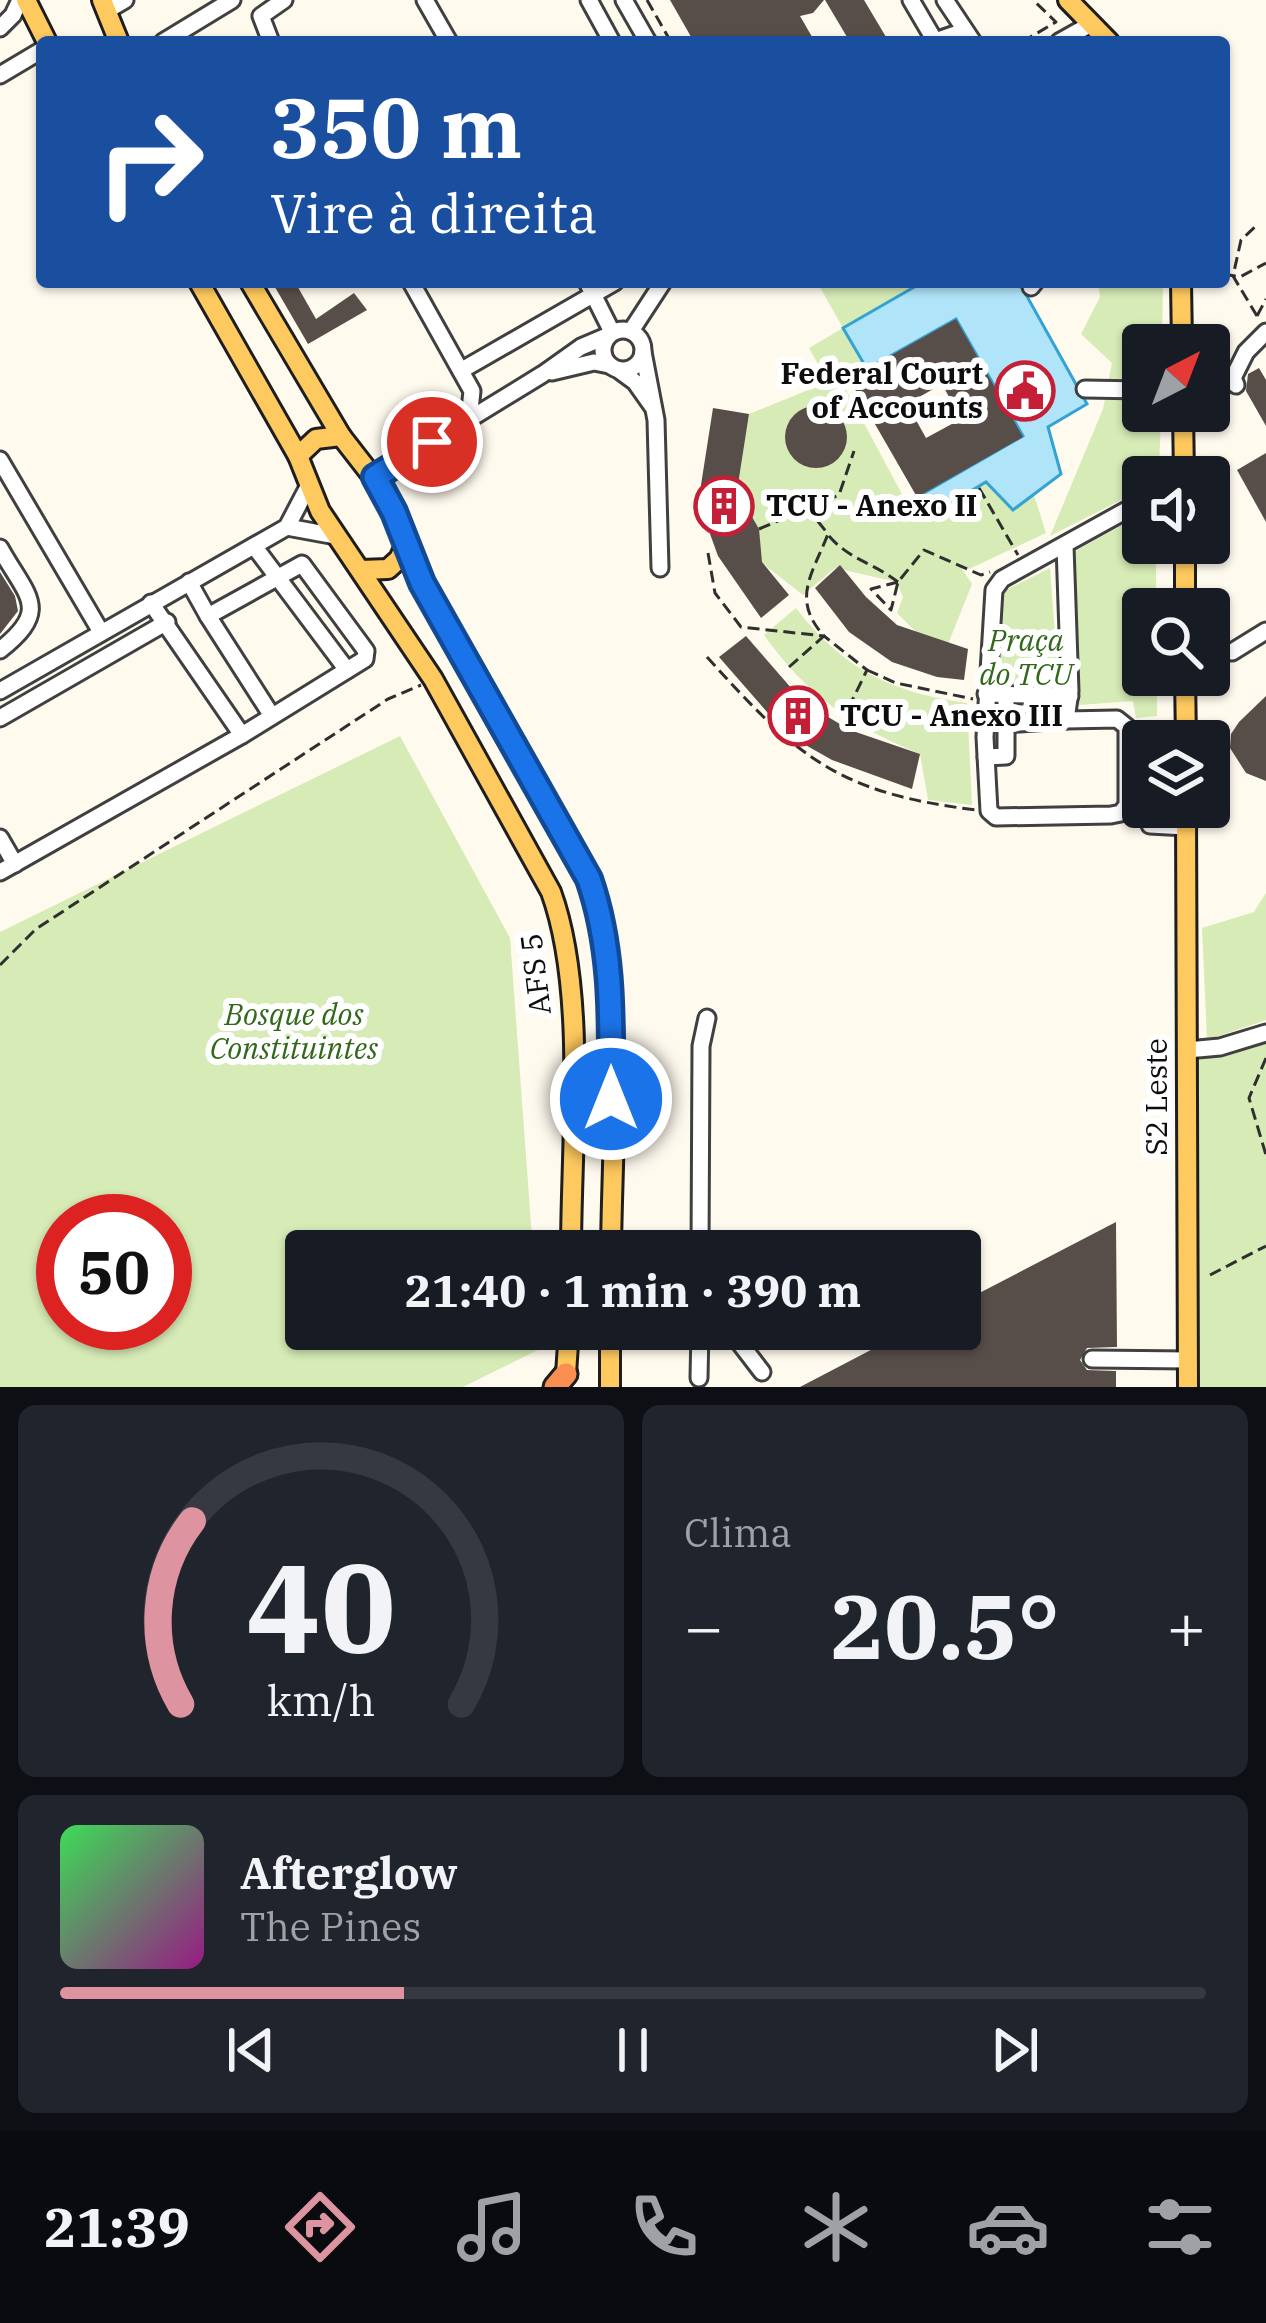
<!DOCTYPE html>
<html lang="pt">
<head>
<meta charset="utf-8">
<style>
	body { margin:0; font-family:"IBM Plex Serif",serif; background:#20242c; color:#f1f3f6; height:100vh; display:flex; flex-direction:column; font-size:45px; white-space:nowrap }
	* { box-sizing:border-box; margin:0 }
	p { font-size:39px; color:#9ea1a6 }
	.icon { flex:none; width:66px; height:66px; fill:none; stroke:currentColor; stroke-width:2; stroke-linecap:round; stroke-linejoin:round }
	.map { position:relative; height:1387px; overflow:hidden }
	.details { display:flex; flex-direction:column; gap:18px; padding:18px; background:#0d0f14; flex:1 }
	.details>* { flex:none }
	.banner { position:absolute; left:36px; top:36px; width:1194px; height:252px; border-radius:12px; box-shadow:0 3px 9px #0004; background:#1a4fa0; color:#fff; overflow:hidden }
	.needle { width:78px; rotate:42deg }
	.fabs { position:absolute; left:1122px; top:324px; display:grid; gap:24px }
	.fabs a { display:grid; place-items:center; width:108px; height:108px; border-radius:12px; background:#171b24; box-shadow:0 3px 9px #0004; font-size:60px }
	.speed { position:absolute; left:36px; top:1194px; display:flex; gap:24px; font-size:60px; font-weight:700; text-align:center }
	.speed>* { display:grid; place-content:center; width:156px; height:156px; border-radius:50%; background:#171b24; box-shadow:0 3px 9px #0004; line-height:1 }
	.speed .limit { border:18px solid #d22; background:#fff; color:#111 }
	.pin { position:absolute; display:grid; place-items:center; width:102px; height:102px; color:#fff; margin:-51px; border:6px solid #fff; border-radius:50%; box-shadow:0 3px 12px #0007 }
	.me { position:absolute; width:132px; margin:-66px; rotate:0deg; stroke-linejoin:round; filter:drop-shadow(0 0 9px #0008) }
	.turn { display:flex; align-items:center; gap:42px; height:252px; padding:0 36px; font-size:54px }
	.turn .icon { width:156px; height:156px; stroke-width:2.5 }
	.turn b { display:block; font-size:84px; line-height:102px }
	.big { font-size:90px; font-weight:700; line-height:1.1 }
	.details .card { flex:1; display:flex; flex-direction:column; justify-content:center; gap:18px; min-width:0; padding:0 42px; border-radius:18px; background:#20242c }
	.details .dial { align-items:center; gap:0 }
	.dial svg { height:312px; overflow:visible; fill:none; stroke:#363941; stroke-width:7; stroke-linecap:round; text-anchor:middle }
	.dial text { fill:#f1f3f6; stroke:none }
	.song { display:flex; align-items:center; gap:36px }
	.cover { width:144px; height:144px; border-radius:18px; background:linear-gradient(135deg,hsl(130 70% 55%),hsl(310 70% 35%)) }
	.played { height:12px; border-radius:6px; background:linear-gradient(90deg,#dd94a0 30%,#363941 30%) }
	.keys { display:flex; justify-content:space-around; direction:ltr }
	.heat { display:flex; justify-content:space-between; align-items:center; font-size:66px; direction:ltr }
	.details .tiles { flex:1; display:grid; gap:18px; grid-template-columns:1fr 1fr }
	.card:last-child { grid-column:span 2 }
	.trip { position:absolute; left:285px; top:1230px; width:696px; height:120px; border-radius:12px; background:#171b24; box-shadow:0 3px 9px #0004; font-weight:700; line-height:120px; text-align:center }
	.tabs { display:flex; height:192px; justify-content:space-around; align-items:center; background:#090b0e; color:#9ea1a6 }
	.tabs .icon { width:84px; height:84px }
	.tabs .on { color:#dd94a0 }
	.tabs b { font-size:54px; color:#f1f3f6 }
	.map>svg:first-child { display:block }
	.green { fill:#d6ebb6; fill-rule:evenodd }
	.water { fill:#b0e4f9; stroke:#34a2d3; stroke-width:3 }
	.building { fill:#574d49; fill-rule:evenodd }
	.lines { fill:none; stroke-linecap:round; stroke-linejoin:round }
	.minor-casing { stroke:#404040; stroke-width:21 }
	.major-casing { stroke:#1e1e1e; stroke-width:24 }
	.highway-casing { stroke:#1e1e1e; stroke-width:27 }
	.path { stroke:#2f2f2f; stroke-width:3; stroke-dasharray:12 6; stroke-linecap:butt }
	.minor { stroke:#fff; stroke-width:15 }
	.major { stroke:#fec95f; stroke-width:18 }
	.highway { stroke:#fa8f51; stroke-width:21 }
	.route-casing { stroke:#114b97; stroke-width:30 }
	.route { stroke:#1a73e8; stroke-width:21 }
	.labels { text-anchor:middle; stroke-width:12; stroke-linejoin:round; paint-order:stroke }
	.poi-label { font-size:30px; font-weight:bold; fill:#0d0d0d; stroke:#fff; text-anchor:start }
	.park-label { font-size:30px; font-style:italic; fill:#32681b; stroke:#fff }
	.street-label { font-size:30px; fill:#0d0d0d; stroke:#fff }
</style>
</head>
<body>
<div class="map">
<svg width="1266" height="1387" viewBox="0 0 1266 1387">
	<rect width="100%" height="100%" fill="#fffaee"/>
	<g class="green">
		<polygon points="817,282 923,282 843,328 866,369 843,384 904,498 917,497 941,509 986,482 1013,509 1034,495 1046,533 969,569 960,566 972,584 948,644 920,636 897,613 903,597 897,582 835,568 803,595 762,563 737,491 749,414 828,382 809,348 843,328"/>
		<polygon points="1098,282 1163,282 1162,345 1143,345 1143,411 1161,411 1159,474 1143,477 1143,489 1050,536 1103,409 1112,363 1081,334 1100,297"/>
		<polygon points="1143,513 1143,543 1156,543 1156,609 1143,609 1143,675 1157,675 1157,716 1136,718 1133,701 1078,705 1072,553"/>
		<polygon points="1050,568 1059,690 1001,691 990,678 1002,592"/>
		<path d="M 796,608 C 844,670 891,692 967,703 L 972,805 L 928,800 L 920,754 C 850,725 808,696 764,635 Z"/>
		<path d="M 400,736 L 510,938 L 533,1251 L 306,1251 L 306,1329 L 539,1329 L 540,1349 L 463,1387 L 0,1387 L 0,932 ZM 63,1221 L 165,1221 L 165,1323 L 63,1323 Z"/>
		<polygon points="1266,893 1266,1020 1207,1040 1202,928 1254,912"/>
		<polygon points="1266,1036 1266,1387 1200,1387 1199,1060"/>
	</g>
	<polygon class="water" points="923,282 1019,282 1087,404 1048,427 1061,474 1013,510 986,482 941,509 917,497 1023,436 956,319 867,369 843,328"/>
	<g class="building">
		<polygon points="670,0 824,0 813,13 800,16 815,42 694,42"/>
		<polygon points="825,0 864,0 889,42 850,42"/>
		<polygon points="272,282 295,282 316,319 354,293 367,310 308,344"/>
		<path d="M 956,319 L 1023,437 L 917,497 L 849,379 ZM 942,384 L 961,419 L 926,438 L 907,404 Z"/>
		<polygon points="1259,368 1266,380 1266,426 1246,391 1248,374"/>
		<circle cx="816" cy="437" r="31"/>
		<polygon points="713,408 749,414 737,491 759,529 762,562 789,595 761,618 718,556 705,520 701,485"/>
		<polygon points="1266,453 1266,522 1237,470"/>
		<polygon points="840,565 866,597 897,625 968,649 964,680 937,677 892,662 849,632 815,588"/>
		<polygon points="0,572 15,596 18,611 0,634"/>
		<polygon points="746,636 792,689 818,711 850,730 920,754 912,789 832,760 802,743 774,720 719,657"/>
		<polygon points="1266,696 1266,781 1246,773 1230,748 1231,734 1239,722"/>
		<polygon points="1116,1222 1117,1347 1087,1348 1080,1360 1087,1370 1116,1371 1116,1387 800,1387 911,1329 960,1329 960,1303"/>
	</g>
	<g class="lines">
		<defs>
			<g id="minor">
				<polyline points="425,0 449,42"/>
				<polyline points="589,0 612,42"/>
				<polyline points="624,0 648,42"/>
				<polyline points="911,0 935,41 964,31"/>
				<polyline points="945,0 973,42"/>
				<polyline points="108,10 125,0"/>
				<polyline points="0,28 13,15 20,0"/>
				<polyline points="163,42 232,0"/>
				<polyline points="271,42 261,16 284,0"/>
				<polyline points="1059,42 1091,24"/>
				<polyline points="0,75 42,50"/>
				<polyline points="411,282 472,391 469,419"/>
				<polyline points="587,282 612,332"/>
				<polyline points="1031,287 1035,282"/>
				<circle cx="623" cy="350" r="20"/>
				<polyline points="631,331 663,282"/>
				<polyline points="643,352 656,420 660,568"/>
				<polyline points="462,370 615,282"/>
				<polyline points="620,371 635,382 652,406"/>
				<polyline points="552,372 594,362 609,365"/>
				<polyline points="1236,385 1233,378 1246,352 1266,332"/>
				<polyline points="1085,389 1143,390"/>
				<polyline points="0,460 101,632"/>
				<polyline points="375,477 543,374 581,347 607,336"/>
				<polyline points="287,527 336,536"/>
				<polyline points="254,546 347,670"/>
				<polyline points="1065,546 1070,691 1066,720 1117,719 1127,727 1127,805 1121,813 1111,815 996,817 989,811 985,737 994,590 1002,579 1143,501"/>
				<path d="M 0,548 C 27,597 52,609 0,650"/>
				<polyline points="189,582 208,616 302,564 366,651 365,659 242,735"/>
				<polyline points="208,616 272,716"/>
				<polyline points="1232,652 1266,631"/>
				<polyline points="0,691 287,527 309,485"/>
				<polyline points="986,694 1070,696"/>
				<polyline points="0,718 167,622"/>
				<polyline points="1006,724 1066,720"/>
				<polyline points="1143,741 1150,732 1186,732"/>
				<polyline points="986,757 1006,756 1006,693"/>
				<polyline points="1145,807 1150,825 1186,827"/>
				<polyline points="0,838 15,864"/>
				<polyline points="0,872 242,735 151,603"/>
				<polyline points="1187,1050 1220,1047 1266,1033"/>
				<polyline points="700,1251 701,1046 707,1018"/>
				<polyline points="729,1329 762,1372"/>
				<polyline points="1092,1359 1188,1360"/>
				<polyline points="699,1378 700,1329"/>
			</g>
			<g id="major">
				<polyline points="26,0 47,42"/>
				<polyline points="102,0 119,42"/>
				<polyline points="1068,0 1109,42"/>
				<path d="M 199,282 L 298,456 L 320,511 L 433,679 L 551,892 C 587,991 571,1144 571,1251"/>
				<path d="M 250,282 L 341,436 L 383,490 L 422,583 L 589,879 C 626,986 612,1137 611,1251"/>
				<polyline points="1181,282 1182,345"/>
				<polyline points="1183,411 1184,477"/>
				<polyline points="298,456 316,439 341,436"/>
				<polyline points="1185,543 1185,609"/>
				<polyline points="361,570 388,569 399,559 405,546"/>
				<polyline points="1185,675 1186,741"/>
				<polyline points="1186,807 1188,1387"/>
				<polyline points="566,1374 569,1329"/>
				<polyline points="610,1387 610,1329"/>
			</g>
			<polyline id="highway" points="555,1387 566,1374"/>
		</defs>
		<use href="#minor" class="minor-casing"/>
		<use href="#major" class="major-casing"/>
		<use href="#highway" class="highway-casing"/>
		<g class="path">
			<polyline points="647,0 671,42"/>
			<polyline points="1022,42 1056,22 1033,0"/>
			<polyline points="1224,274 1240,277 1266,263"/>
			<polyline points="1257,316 1233,276 1241,240 1258,224"/>
			<polyline points="1257,316 1266,299"/>
			<polyline points="979,488 1018,555"/>
			<polyline points="759,529 839,495 854,451"/>
			<path d="M 829,536 C 850,560 872,562 898,582"/>
			<polyline points="708,553 715,593 741,627 824,636 867,670 847,711"/>
			<polyline points="898,582 871,589 891,610 898,582 924,550 981,575 990,572"/>
			<path d="M 707,657 C 798,758 838,793 976,810"/>
			<path d="M 789,667 L 824,636 C 791,599 812,575 828,534 L 808,509"/>
			<polyline points="867,670 896,683 973,699"/>
			<polyline points="0,965 36,929 388,699 421,685"/>
			<polyline points="1266,1058 1249,1098 1266,1155"/>
			<polyline points="1210,1275 1266,1246"/>
		</g>
		<use href="#minor" class="minor"/>
		<use href="#major" class="major"/>
		<use href="#highway" class="highway"/>
	</g>
	<g class="lines">
		<defs>
			<path id="route" d="M 432,442 L 375,477 L 394,512 L 422,583 L 589,879 C 614,951 611,1024 611,1099"/>
		</defs>
		<use href="#route" class="route-casing"/>
		<use href="#route" class="route"/>
	</g>
	<defs>
		<symbol id="civic-ring" viewBox="-11 -11 22 22"><circle r="9.5" fill="#fff" stroke="#c41f36" stroke-width="1.5"/><path d="M-.6-6.5H3V-4.5H.6V-3L4-1V1h2V6H-6V1h2V-1L-.6-3ZM-1.2 2.5V6h2.4V2.5Z" fill="#c41f36"/></symbol>
		<symbol id="building-ring" viewBox="-11 -11 22 22"><circle r="9.5" fill="#fff" stroke="#c41f36" stroke-width="1.5"/><path d="M-4-6H4V6H1V3H-1V6H-4ZM-2.5-4.3h1.7v1.8h-1.7ZM.8-4.3h1.7v1.8H.8ZM-2.5-1h1.7V.8h-1.7ZM.8-1h1.7V.8H.8Z" fill="#c41f36"/></symbol>
	</defs>
	<g fill-rule="evenodd">
		<use href="#civic-ring" x="992" y="358" width="66" height="66"/>
		<use href="#building-ring" x="691" y="473" width="66" height="66"/>
		<use href="#building-ring" x="765" y="683" width="66" height="66"/>
	</g>
	<g class="labels">
		<g class="poi-label">
			<text x="983" y="384" text-anchor="end">Federal Court<tspan x="983" dy="34">of Accounts</tspan></text>
			<text x="766" y="516">TCU - Anexo II</text>
			<text x="840" y="726">TCU - Anexo III</text>
		</g>
		<g class="park-label">
			<text x="1026" y="651">Praça<tspan x="1026" dy="34">do TCU</tspan></text>
			<text x="294" y="1025">Bosque dos<tspan x="294" dy="34">Constituintes</tspan></text>
		</g>
		<g class="street-label">
			<text transform="translate(536 974) rotate(-97)" y="10">AFS 5</text>
			<text transform="translate(1157 1097) rotate(-90)" y="10">S2 Leste</text>
		</g>
	</g>
</svg>
<div class="fabs">
<a><svg class="needle" viewBox="-14 -14 28 28"><path d="M0-13l5 13h-10z" fill="#e53935"/><path d="M0 13l5-13h-10z" fill="#9ea1a6"/></svg></a>
<a><svg class="icon" aria-label="sound" viewBox="0 0 24 24"><path d="M4 9h4l5-4v14l-5-4H4zM17 9q2 3 0 6"/></svg></a>
<a><svg class="icon" aria-label="search" viewBox="0 0 24 24"><circle cx="10" cy="10" r="6"/><path d="M15 15l6 6"/></svg></a>
<a><svg class="icon" aria-label="layers" viewBox="0 0 24 24"><path d="M12 4l9 5-9 5-9-5zM3 14l9 5 9-5"/></svg></a>
</div>
<div class="speed"><div class="limit">50</div></div>
<div class="pin" style="left:432px;top:442px;background:#d93025"><svg class="icon" aria-label="arrive" viewBox="0 0 24 24"><path d="M6 21V4h12l-3 4 3 4H6"/></svg></div>
<svg class="me" style="left:611px;top:1099px" viewBox="-20 -20 40 40"><circle r="17" fill="#1a73e8" stroke="#fff" stroke-width="3"/><path d="M0-11L8 9 0 5-8 9z" fill="#fff"/></svg>
<div class="trip">21:40 · 1 min · 390 m</div>
<div class="banner">
<div class="turn"><svg class="icon" aria-label="right" viewBox="0 0 24 24"><path d="M7 20v-9h11M14 6l5 5-5 5"/></svg><div><b>350 m</b>Vire à direita</div></div>
</div>
</div>
<section class="details">
<div class="tiles">
<div class="card dial"><svg viewBox="0 0 100 80">
<path d="M14 69A42 42 0 1 1 86 69"/>
<path d="M14 69A42 42 0 0 1 17 22" stroke="#dd94a0"/>
<text x="50" y="56" font-size="32" font-weight="700">40</text>
<text x="50" y="72" font-size="11">km/h</text>
</svg></div>
<div class="card"><p>Clima</p>
<div class="heat"><a>−</a><b class="big">20.5°</b><a>+</a></div>
</div>
<div class="card">
<div class="song"><i class="cover"></i><div><b>Afterglow</b><p>The Pines</p></div></div>
<div class="played"></div>
<div class="keys"><svg class="icon" aria-label="previous" viewBox="0 0 24 24"><path d="M18 5L8 12l10 7zM5 5v14"/></svg><svg class="icon" aria-label="pause" viewBox="0 0 24 24"><path d="M8 5v14M16 5v14"/></svg><svg class="icon" aria-label="next" viewBox="0 0 24 24"><path d="M6 5l10 7-10 7zM19 5v14"/></svg></div>
</div>
</div>
</section>
<nav class="tabs">
<b>21:39</b>
<svg class="icon on" aria-label="directions" viewBox="0 0 24 24"><path d="M12 3l9 9-9 9-9-9zM9 14v-3h6M13 9l2 2-2 2"/></svg>
<svg class="icon" aria-label="music" viewBox="0 0 24 24"><path d="M9 18V5l10-2v13"/><circle cx="6" cy="18" r="3"/><circle cx="16" cy="16" r="3"/></svg>
<svg class="icon" aria-label="phone" viewBox="0 0 24 24"><path d="M5 4h4l2 5-3 2q2 4 5 5l2-3 5 2v4C11 20 4 13 5 4z"/></svg>
<svg class="icon" aria-label="climate" viewBox="0 0 24 24"><path d="M12 3v18M4 7l16 10M4 17L20 7"/></svg>
<svg class="icon" aria-label="car" viewBox="0 0 24 24"><path d="M5 17H2v-5l4-1 3-4h7l3 4 3 1v5h-3M9 17h6M6 11h13"/><circle cx="7" cy="17" r="2"/><circle cx="17" cy="17" r="2"/></svg>
<svg class="icon" aria-label="filters" viewBox="0 0 24 24"><path d="M4 7h16M4 17h16"/><circle cx="9" cy="7" r="2"/><circle cx="15" cy="17" r="2"/></svg>
</nav>
</body>
</html>
